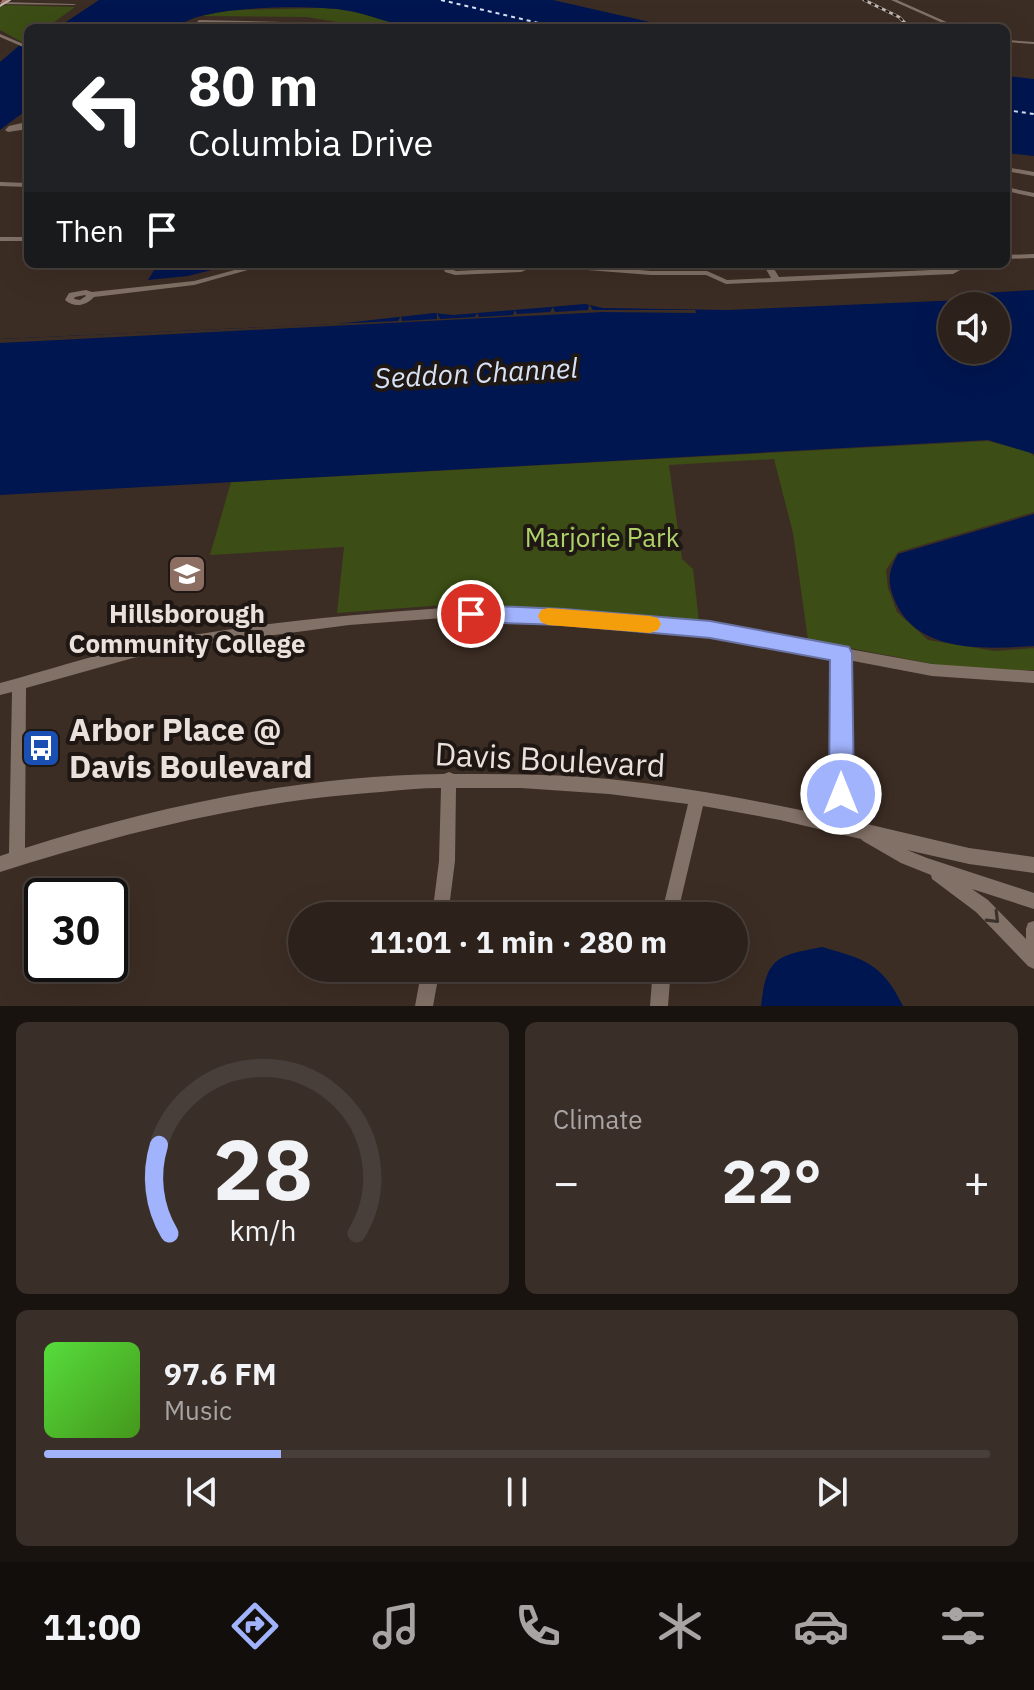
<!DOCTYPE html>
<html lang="en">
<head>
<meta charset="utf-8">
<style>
	body { margin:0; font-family:"IBM Plex Sans",sans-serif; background:#392f28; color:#f1f3f6; height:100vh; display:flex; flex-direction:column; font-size:30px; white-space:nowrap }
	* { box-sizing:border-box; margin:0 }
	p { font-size:26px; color:#a7a4a3 }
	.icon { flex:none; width:44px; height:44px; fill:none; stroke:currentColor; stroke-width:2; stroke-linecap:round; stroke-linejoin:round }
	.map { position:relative; height:1006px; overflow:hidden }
	.side { display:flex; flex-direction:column; gap:16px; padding:16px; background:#19130f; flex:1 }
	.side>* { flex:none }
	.top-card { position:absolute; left:24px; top:24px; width:986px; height:244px; border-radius:12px; box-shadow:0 8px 32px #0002,0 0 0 2px #483f3a; background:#202124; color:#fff; overflow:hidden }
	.buttons { position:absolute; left:938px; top:292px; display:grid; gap:16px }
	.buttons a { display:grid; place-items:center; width:72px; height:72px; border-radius:50%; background:#2d221b; box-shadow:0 8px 32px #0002,0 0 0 2px #483f3a; font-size:40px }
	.speed { position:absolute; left:24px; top:878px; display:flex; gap:16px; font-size:40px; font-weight:700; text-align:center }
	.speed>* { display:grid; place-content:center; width:104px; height:104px; border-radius:50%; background:#2d221b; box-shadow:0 8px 32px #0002,0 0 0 2px #483f3a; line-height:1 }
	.speed .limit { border:4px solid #111; border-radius:12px; background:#fff; color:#111 }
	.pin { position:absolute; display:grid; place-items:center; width:68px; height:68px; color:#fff; margin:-34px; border:4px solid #fff; border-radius:50%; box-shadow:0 2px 8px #0007 }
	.me { position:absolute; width:88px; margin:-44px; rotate:0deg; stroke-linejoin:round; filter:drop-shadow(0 0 6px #0008) }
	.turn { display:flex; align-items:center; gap:28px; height:168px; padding:0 32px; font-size:36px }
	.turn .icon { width:104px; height:104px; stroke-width:2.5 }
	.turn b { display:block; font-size:56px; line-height:68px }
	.then { display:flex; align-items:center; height:76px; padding:0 32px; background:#0003; gap:16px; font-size:30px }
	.big { font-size:60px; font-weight:700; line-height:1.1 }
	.side .widget { flex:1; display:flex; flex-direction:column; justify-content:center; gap:12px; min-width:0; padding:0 28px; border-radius:12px; background:#392f28 }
	.side .dial { align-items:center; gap:0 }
	.dial svg { height:208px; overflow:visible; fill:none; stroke:#483f3a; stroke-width:7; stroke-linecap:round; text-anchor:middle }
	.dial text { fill:#f1f3f6; stroke:none }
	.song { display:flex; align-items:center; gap:24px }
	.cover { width:96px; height:96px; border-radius:12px; background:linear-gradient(135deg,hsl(110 70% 55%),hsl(100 70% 35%)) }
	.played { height:8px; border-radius:4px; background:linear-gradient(90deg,#a1b3fd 25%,#483f3a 25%) }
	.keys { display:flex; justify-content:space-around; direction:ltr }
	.heat { display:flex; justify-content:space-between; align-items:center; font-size:44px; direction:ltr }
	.side .tiles { flex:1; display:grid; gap:16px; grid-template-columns:1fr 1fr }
	.widget:last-child { grid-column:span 2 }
	.trip { position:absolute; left:288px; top:902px; width:460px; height:80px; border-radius:40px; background:#2d221b; box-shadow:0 8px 32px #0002,0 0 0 2px #483f3a; font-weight:700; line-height:80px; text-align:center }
	.tabs { display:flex; height:128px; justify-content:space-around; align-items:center; background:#120e0b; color:#a7a4a3 }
	.tabs .icon { width:56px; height:56px }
	.tabs .current { color:#a1b3fd }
	.tabs b { font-size:36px; color:#f1f3f6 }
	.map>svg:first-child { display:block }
	.green { fill:#3c4d15 }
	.water { fill:#001650; fill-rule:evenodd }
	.pier { fill:#3c2d24 }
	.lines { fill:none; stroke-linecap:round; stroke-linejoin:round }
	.ferry { stroke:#d8e2f5; stroke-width:2; stroke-dasharray:4 4; stroke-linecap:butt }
	.minor { fill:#827167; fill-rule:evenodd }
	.major { fill:#a87167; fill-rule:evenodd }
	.tram { stroke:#c2b6b0; stroke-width:2 }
	.rail-casing { stroke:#c2b6b0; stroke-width:3 }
	.rail { stroke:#1e1713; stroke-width:2; stroke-dasharray:4; stroke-linecap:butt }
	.oneway { stroke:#3c322c }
	.route { fill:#a1b3fd; stroke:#6974a4; stroke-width:2 }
	.slow { fill:#f59e0b }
	.labels { text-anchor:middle; stroke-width:8; stroke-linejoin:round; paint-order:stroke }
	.park-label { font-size:26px; fill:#aed267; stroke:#1e1713 }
	.poi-label { font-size:26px; font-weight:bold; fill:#ebe1dc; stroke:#1e1713 }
	.water-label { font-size:28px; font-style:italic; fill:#d8e2f5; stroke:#1e1713 }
	.near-poi-label { font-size:32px; font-weight:bold; fill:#ebe1dc; stroke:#1e1713; text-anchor:start }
	.near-street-label { font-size:32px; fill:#ebe1dc; stroke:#1e1713 }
</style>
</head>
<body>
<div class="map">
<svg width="1034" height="1006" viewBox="0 0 1034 1006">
	<rect width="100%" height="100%" fill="#3c2d24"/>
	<g class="green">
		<polygon points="6,5 75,7 46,28 28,28 28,38 22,42 0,30 0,7"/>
		<polygon points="325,8 347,10 417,28 374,28 306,17 201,16 229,10"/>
		<polygon points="988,441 1028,451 1034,456 1034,512 898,552 886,570 888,588 897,612 928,640 995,651 1034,648 1034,670 964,670 808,640 793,533 774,459 669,465 682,559 693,569 699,621 445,605 337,613 344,547 210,555 231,482"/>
	</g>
	<g class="water">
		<path d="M 99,0 L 553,0 L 676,28 C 592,28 504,33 420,28 C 393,26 368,13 343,10 C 312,5 195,5 177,28 L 46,28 L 58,22 L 66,22 Z"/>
		<polygon points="28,38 28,109 0,130 0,62"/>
		<polygon points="1006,76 1034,79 1034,156 1006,153"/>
		<polygon points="158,264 235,264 188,276 148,280"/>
		<path d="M 1034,290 L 1034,454 L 988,440 L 0,495 L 0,339 L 336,324 L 434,313 L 453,315 L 585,304 L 603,308 L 728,310 L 987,299 L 983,293 ZM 952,306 L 996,306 L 996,350 L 952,350 Z"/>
		<path d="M 1034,514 L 1034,646 C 987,649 917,654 895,601 C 887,582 888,572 898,554 Z"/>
		<path d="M 822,947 C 864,959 882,963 903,1006 L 761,1006 C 767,957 776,956 822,947 Z"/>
	</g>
	<polygon class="pier" points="589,304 593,310 695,310 696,313 603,312 0,343 0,339 398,321 401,316 402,321 437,319 437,313 440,319 475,317 477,313 479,317 513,315 515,310 517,314 550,312 553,307 555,312 588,310"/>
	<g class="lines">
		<g class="ferry">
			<polyline points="441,0 560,28"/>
			<polyline points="1006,110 1034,114"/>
		</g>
		<g class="minor">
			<polygon points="891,0 897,0 960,28 954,28"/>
			<polygon points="0,2 74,4 76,5 1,4"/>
			<polygon points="199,20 325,23 354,28 325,25 197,22"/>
			<polygon points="0,34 28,46 28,49 0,37"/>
			<polygon points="1006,40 1034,42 1034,44 1006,42"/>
			<polygon points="22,123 28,127 28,129 8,132 5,130 9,126"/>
			<polygon points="1006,167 1034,172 1034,176 1006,171"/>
			<polygon points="0,182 28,183 28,187 0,186"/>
			<polygon points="1006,187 1034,193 1034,197 1006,191"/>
			<rect x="0" y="237" width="28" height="4"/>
			<polygon points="1034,254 1034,258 1006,259 1006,255"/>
			<path d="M 257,264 L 270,264 L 194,285 L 94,297 C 86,306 74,308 65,300 L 69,293 L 86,290 L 92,292 L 194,281 ZM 85,295 L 86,296 L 80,300 L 74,299 L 75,297 Z"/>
			<polygon points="442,264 450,264 451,269 456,271 520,268 528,264 567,264 651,271 707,271 727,280 771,278 763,264 771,264 779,277 953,269 949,264 957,264 962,269 953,274 726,284 706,275 651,275 536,266 521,272 455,275 445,272"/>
			<path d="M 443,608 L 564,612 L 710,624 L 932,664 L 1034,671 L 1034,683 L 932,676 L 848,660 L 850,820 L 969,848 L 1034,857 L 1034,873 L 969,864 L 907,850 L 927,858 L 1034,893 L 1034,909 L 972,889 L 988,900 L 1026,939 L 1026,929 L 1028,923 L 1034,921 L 1034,969 L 1028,966 L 976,912 L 932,879 L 931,875 L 901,863 L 863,841 L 861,839 L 780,820 L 703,806 L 677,916 L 661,916 L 688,804 L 609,794 L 521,788 L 456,788 L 455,861 L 448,916 L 432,916 L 439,861 L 441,788 C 421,788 401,790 381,792 C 248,801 126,832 0,872 L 0,856 L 9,853 L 12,692 L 0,695 L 0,683 C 45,671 90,656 135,646 C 235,625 342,615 443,608 ZM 443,618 L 564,622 L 710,634 L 834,658 L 834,817 C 760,801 685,787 609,779 C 557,774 506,774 454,774 L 449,772 L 444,774 C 303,775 159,806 25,848 L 26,688 L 133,658 L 191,646 L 349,625 Z"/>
			<polygon points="422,968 440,968 433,1006 415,1006"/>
			<polygon points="653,968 671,968 668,1006 650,1006"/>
		</g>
		<polygon class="major" points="2,0 9,0 0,6"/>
		<polyline class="tram" points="0,6 10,0"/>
		<defs>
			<polyline id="rail" points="864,0 899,17 910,28"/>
		</defs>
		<use href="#rail" class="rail-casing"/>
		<use href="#rail" class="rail"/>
	</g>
	<defs><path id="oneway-chevron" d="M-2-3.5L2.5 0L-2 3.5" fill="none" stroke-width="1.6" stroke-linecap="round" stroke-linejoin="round" transform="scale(2)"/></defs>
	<use class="oneway" href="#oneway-chevron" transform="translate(994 918) rotate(45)"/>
	<polygon class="route" points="471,605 564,609 710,621 849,647 852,653 854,794 850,803 841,806 833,803 829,794 830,660 710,638 564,625 471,622 463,620 460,614 463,608"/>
	<polygon class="slow" points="548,608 650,616 658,618 661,624 658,630 650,633 548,625 541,622 538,616 541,610"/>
	<defs>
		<symbol id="university-square" viewBox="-11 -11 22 22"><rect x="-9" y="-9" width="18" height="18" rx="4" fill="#8d6e63" stroke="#1e1713"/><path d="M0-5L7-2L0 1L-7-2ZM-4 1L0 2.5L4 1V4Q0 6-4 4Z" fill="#fff"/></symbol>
		<symbol id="bus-square" viewBox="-11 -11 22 22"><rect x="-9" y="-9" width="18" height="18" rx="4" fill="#1a4fb4" stroke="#1e1713"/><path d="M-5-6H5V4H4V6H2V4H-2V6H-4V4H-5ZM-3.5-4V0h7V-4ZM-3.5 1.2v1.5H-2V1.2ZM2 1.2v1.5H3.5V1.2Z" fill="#fff"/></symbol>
	</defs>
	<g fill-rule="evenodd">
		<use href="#university-square" x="165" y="552" width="44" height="44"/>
		<use href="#bus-square" x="19" y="726" width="44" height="44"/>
	</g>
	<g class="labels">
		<g class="park-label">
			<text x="602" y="547">Marjorie Park</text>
		</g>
		<g class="poi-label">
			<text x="187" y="623">Hillsborough<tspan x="187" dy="30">Community College</tspan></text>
		</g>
		<g class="water-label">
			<text transform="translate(476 373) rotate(-3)" y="10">Seddon Channel</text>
		</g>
		<g class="near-poi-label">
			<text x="69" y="741">Arbor Place @<tspan x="69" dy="37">Davis Boulevard</tspan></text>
		</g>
		<g class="near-street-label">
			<text transform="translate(550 760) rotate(3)" y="11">Davis Boulevard</text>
		</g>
	</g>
</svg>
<div class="buttons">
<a><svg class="icon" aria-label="sound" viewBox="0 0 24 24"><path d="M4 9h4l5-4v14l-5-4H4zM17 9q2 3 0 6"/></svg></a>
</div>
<div class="speed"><div class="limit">30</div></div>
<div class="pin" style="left:471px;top:614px;background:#d93025"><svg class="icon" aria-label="arrive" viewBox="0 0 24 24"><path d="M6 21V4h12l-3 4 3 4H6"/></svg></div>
<svg class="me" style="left:841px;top:794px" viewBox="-20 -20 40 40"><circle r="17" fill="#a1b3fd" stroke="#fff" stroke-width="3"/><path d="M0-11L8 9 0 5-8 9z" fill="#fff"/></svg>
<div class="trip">11:01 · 1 min · 280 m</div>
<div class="top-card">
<div class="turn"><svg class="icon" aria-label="left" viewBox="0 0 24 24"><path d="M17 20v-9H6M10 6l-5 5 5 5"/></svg><div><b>80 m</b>Columbia Drive</div></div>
<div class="then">Then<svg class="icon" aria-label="arrive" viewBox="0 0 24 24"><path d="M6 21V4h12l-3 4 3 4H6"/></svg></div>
</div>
</div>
<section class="side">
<div class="tiles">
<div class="widget dial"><svg viewBox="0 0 100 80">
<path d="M14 69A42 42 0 1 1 86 69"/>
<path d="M14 69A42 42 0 0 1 10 35" stroke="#a1b3fd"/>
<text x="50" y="56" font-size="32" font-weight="700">28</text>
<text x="50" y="72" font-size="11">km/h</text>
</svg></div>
<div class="widget"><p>Climate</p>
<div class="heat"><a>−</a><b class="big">22°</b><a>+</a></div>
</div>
<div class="widget">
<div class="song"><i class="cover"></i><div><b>97.6 FM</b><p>Music</p></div></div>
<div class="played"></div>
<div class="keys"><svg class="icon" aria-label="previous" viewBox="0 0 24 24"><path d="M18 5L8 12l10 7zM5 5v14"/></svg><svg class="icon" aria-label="pause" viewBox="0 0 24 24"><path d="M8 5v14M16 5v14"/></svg><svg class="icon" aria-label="next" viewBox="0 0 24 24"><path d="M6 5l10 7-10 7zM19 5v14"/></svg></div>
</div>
</div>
</section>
<nav class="tabs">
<b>11:00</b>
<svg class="icon current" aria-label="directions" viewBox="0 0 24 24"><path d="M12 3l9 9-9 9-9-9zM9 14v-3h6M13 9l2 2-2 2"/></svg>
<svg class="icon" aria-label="music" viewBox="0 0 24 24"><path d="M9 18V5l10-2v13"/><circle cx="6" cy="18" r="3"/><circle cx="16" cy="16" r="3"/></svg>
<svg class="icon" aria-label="phone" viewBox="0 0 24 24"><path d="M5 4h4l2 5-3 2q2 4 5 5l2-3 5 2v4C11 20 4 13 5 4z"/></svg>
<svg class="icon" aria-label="climate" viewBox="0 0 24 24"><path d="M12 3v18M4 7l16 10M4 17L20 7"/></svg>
<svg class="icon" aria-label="car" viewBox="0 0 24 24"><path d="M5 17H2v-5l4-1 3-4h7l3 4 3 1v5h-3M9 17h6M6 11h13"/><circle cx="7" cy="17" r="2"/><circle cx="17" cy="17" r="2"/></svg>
<svg class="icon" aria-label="filters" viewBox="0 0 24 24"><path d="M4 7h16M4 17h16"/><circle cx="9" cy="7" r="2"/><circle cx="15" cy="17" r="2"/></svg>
</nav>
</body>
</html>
